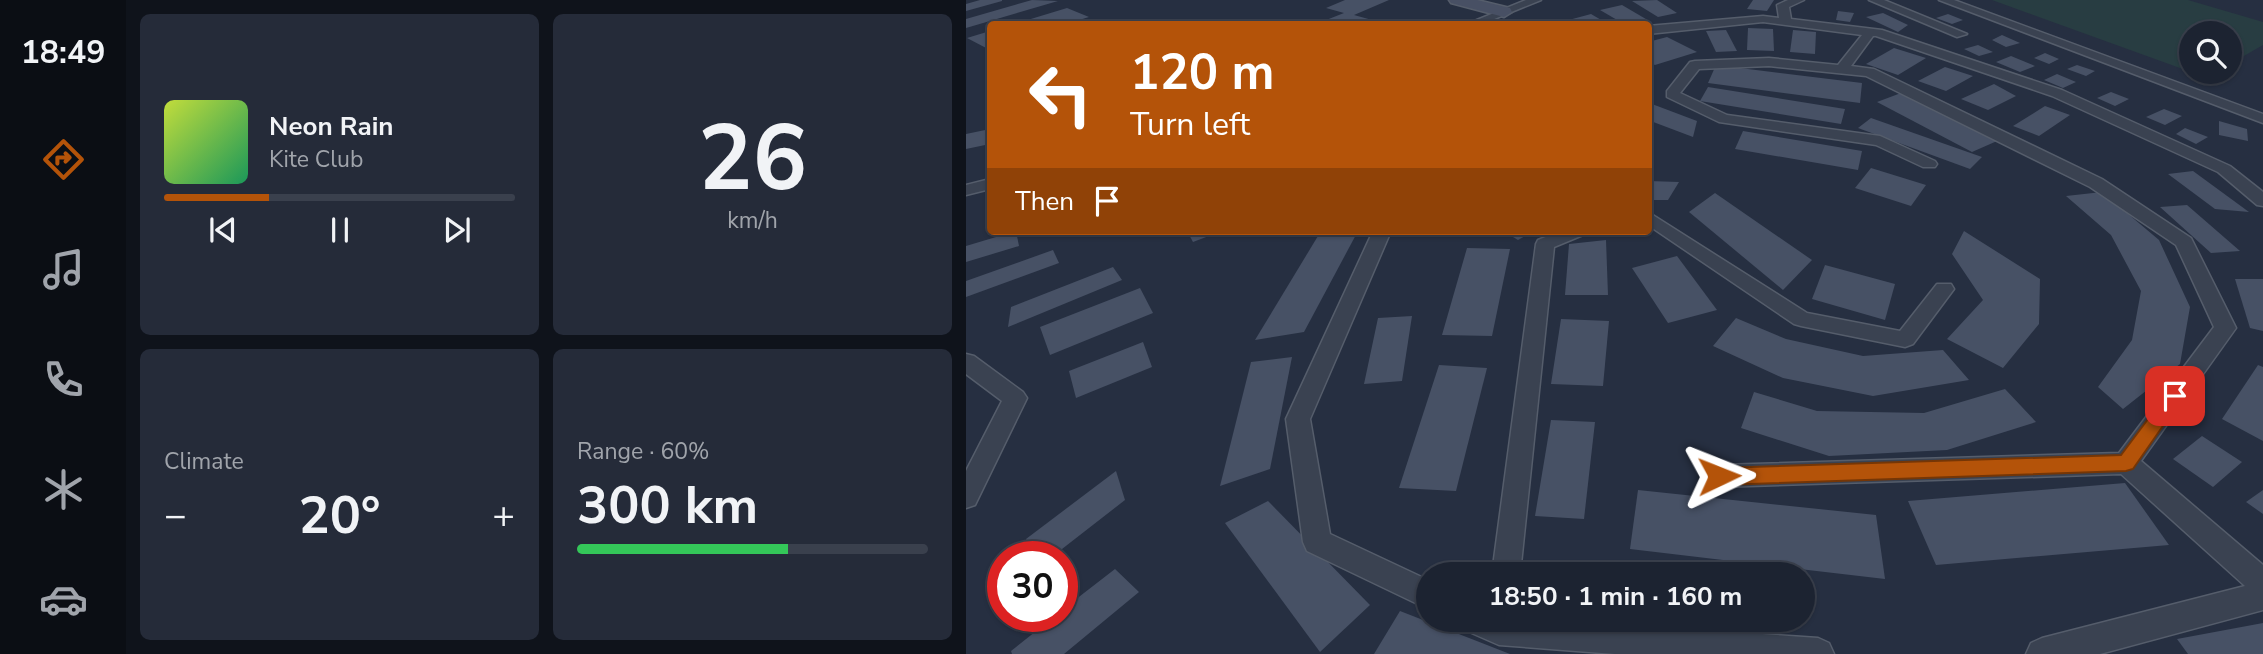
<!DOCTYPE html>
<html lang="en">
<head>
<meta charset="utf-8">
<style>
	body { margin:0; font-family:"Nunito Sans",sans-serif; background:#252b39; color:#f1f3f6; height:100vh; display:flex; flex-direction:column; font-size:26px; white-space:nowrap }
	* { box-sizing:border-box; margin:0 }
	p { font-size:23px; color:#a0a4ab }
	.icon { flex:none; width:38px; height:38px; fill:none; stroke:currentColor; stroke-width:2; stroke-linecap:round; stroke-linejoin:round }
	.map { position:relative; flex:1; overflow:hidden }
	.details { display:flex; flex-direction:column; gap:14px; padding:14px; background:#0f131b; width:840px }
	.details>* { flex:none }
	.banner { position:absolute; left:21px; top:21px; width:665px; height:214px; border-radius:7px; box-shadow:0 2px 5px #0004,0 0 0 2px #3a404d; background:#b45309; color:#fff; overflow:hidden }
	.fabs { position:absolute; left:1213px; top:21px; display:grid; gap:14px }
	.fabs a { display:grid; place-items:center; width:63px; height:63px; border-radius:50%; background:#1c2331; box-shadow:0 2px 5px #0004,0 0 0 2px #3a404d; font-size:35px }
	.speed { position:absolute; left:21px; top:541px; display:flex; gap:14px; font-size:35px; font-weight:700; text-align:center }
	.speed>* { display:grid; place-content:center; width:91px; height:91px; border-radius:50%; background:#1c2331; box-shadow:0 2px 5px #0004,0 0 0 2px #3a404d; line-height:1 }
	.speed .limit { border:10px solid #d22; background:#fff; color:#111 }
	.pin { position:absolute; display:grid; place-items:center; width:60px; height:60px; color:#fff; margin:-30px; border-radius:14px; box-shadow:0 4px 10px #0006 }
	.me { position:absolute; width:77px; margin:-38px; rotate:88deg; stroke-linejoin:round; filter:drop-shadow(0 0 5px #0008) }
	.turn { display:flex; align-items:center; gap:24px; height:147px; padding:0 28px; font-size:32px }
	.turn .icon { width:91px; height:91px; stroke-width:2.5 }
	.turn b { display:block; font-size:49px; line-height:60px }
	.then { display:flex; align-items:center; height:66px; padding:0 28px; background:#0003; gap:14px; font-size:26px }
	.big { font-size:52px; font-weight:700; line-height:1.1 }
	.details .tile { flex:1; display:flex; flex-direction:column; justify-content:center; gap:10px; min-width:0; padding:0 24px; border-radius:10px; background:#252b39 }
	.details .dial { align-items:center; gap:0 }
	.dial b { font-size:91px; line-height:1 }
	.song { display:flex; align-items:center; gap:21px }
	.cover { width:84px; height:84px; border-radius:10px; background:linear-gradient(135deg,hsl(70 70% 55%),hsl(150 70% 35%)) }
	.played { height:7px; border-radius:4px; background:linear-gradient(90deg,#b45309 30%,#3a404d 30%) }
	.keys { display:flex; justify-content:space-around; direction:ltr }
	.heat { display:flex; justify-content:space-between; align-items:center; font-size:38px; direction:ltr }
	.charge { height:10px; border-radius:5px; background:linear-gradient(90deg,#34c759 60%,#3a404d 0) }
	.details .tiles { flex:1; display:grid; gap:14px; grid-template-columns:repeat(2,1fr) }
	.trip { position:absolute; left:450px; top:562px; width:399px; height:70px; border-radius:35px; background:#1c2331; box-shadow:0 2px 5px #0004,0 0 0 2px #3a404d; font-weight:700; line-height:70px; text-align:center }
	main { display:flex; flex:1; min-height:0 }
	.tabs { display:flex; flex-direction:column; width:126px; justify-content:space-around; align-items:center; background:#0b0e14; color:#a0a4ab }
	.tabs .icon { width:49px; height:49px }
	.tabs .active { color:#b45309 }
	.tabs b { font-size:32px; color:#f1f3f6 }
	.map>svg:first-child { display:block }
	.green { fill:#283d42 }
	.building { fill:#475165 }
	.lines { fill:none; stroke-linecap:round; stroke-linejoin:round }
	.street-casing { stroke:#555d6b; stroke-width:3 }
	.secondary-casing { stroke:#555d6b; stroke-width:3 }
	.street { fill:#3a4251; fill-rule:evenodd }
	.secondary { fill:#485064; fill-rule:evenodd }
	.route { fill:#b45309; stroke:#753606; stroke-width:2 }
</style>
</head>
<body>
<main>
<nav class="tabs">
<b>18:49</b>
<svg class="icon active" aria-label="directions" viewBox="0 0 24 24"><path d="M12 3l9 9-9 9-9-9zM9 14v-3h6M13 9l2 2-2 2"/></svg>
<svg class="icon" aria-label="music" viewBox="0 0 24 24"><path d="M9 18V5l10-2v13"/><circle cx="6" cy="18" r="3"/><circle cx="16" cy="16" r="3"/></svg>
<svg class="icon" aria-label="phone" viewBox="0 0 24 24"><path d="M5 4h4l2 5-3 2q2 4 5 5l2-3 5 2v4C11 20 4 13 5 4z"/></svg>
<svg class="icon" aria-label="climate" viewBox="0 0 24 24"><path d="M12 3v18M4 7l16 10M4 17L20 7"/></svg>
<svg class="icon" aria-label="car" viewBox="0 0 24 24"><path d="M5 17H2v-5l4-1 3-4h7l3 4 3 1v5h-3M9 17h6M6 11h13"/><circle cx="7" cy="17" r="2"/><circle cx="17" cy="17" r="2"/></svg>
</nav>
<section class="details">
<div class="tiles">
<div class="tile">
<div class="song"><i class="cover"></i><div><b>Neon Rain</b><p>Kite Club</p></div></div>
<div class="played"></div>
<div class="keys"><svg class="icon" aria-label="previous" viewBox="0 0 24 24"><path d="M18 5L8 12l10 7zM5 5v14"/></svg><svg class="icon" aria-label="pause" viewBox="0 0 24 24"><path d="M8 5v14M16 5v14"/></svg><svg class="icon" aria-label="next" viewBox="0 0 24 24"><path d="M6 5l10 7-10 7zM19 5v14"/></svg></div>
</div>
<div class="tile dial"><b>26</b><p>km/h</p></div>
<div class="tile"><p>Climate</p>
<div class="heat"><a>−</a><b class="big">20°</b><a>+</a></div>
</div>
<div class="tile"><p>Range · 60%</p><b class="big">300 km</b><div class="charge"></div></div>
</div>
</section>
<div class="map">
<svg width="1297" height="654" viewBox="0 0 1297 654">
	<rect width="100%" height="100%" fill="#262f41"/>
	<polygon class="green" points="1026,0 1222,0 1297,22 1297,45 1264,64 1264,33 1225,33 1225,72"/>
	<g class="building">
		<polygon points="14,0 36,0 36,1 0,11 0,4"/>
		<polygon points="66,0 92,1 0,28 0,19"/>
		<polygon points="379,0 423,0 388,15 406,20 395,24 350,24 378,13 360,8"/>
		<polygon points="691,0 711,13 692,17 666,1"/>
		<polygon points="787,0 808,0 801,11 781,9"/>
		<polygon points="656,5 685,22 658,24 634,10"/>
		<polygon points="101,8 123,17 100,24 48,24"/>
		<polygon points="872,11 888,13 884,22 870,20"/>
		<polygon points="917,13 942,25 932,32 900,17"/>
		<polygon points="625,14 642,24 605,24 599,21"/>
		<polygon points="982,14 997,20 986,24 970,18"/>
		<polygon points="782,28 807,29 808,51 781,50"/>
		<polygon points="760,30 771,51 750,52 740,31"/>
		<polygon points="827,30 850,32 849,54 824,52"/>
		<polygon points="24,31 24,48 22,49 1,38"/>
		<polygon points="1036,35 1054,43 1040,47 1026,40"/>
		<polygon points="701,37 731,52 689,65 682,62 682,42"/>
		<polygon points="1012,45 1027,52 1013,56 998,49"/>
		<polygon points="928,48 960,58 932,75 900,64"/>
		<polygon points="1079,53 1093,59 1083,64 1068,58"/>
		<polygon points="1045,56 1069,66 1054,72 1030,62"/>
		<polygon points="750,65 896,83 894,103 742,83"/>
		<polygon points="1111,65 1129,71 1120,76 1101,69"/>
		<polygon points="979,67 1007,76 980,91 952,81"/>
		<polygon points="1091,74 1110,82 1097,88 1078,80"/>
		<polygon points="1028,84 1050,96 1022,110 995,99"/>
		<polygon points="742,87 879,109 875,124 734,101"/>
		<polygon points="1145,92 1163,99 1149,106 1131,98"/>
		<polygon points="935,93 1031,141 1006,152 911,102"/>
		<polygon points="686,104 731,121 727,137 682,120 682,106"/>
		<polygon points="1079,106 1104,115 1073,136 1047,126"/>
		<polygon points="1198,109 1216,116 1199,125 1180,117"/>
		<polygon points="905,118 1016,157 1004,169 892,128"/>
		<polygon points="1253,121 1281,129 1282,141 1253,135"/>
		<polygon points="1219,128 1242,137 1230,144 1210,134"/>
		<polygon points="24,129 24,144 0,149 0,134"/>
		<polygon points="777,131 896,151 892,170 769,149"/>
		<polygon points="905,168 960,185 945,206 889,188"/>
		<polygon points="1227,171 1283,212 1249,209 1202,174"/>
		<polygon points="682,181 713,182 702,200 682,200"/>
		<polygon points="1136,192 1193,240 1224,307 1214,364 1157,409 1132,387 1166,340 1175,291 1145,235 1100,196"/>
		<polygon points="749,193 846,260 817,290 723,212"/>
		<polygon points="1221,205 1274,251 1245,253 1194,207"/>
		<polygon points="50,231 53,246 0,262 0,246"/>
		<polygon points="221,231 256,231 227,242"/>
		<polygon points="355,231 392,231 338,332 289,340"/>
		<polygon points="537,231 568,231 552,240"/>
		<polygon points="998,231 1074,279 1073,324 1037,368 981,339 1017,300 986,254"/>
		<polygon points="640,240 642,295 599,295 603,244"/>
		<polygon points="501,248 544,249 526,336 476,335"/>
		<polygon points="87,250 93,263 0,297 0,281"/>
		<polygon points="711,256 751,310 702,323 666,268"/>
		<polygon points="859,265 929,284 919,320 846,299"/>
		<polygon points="147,267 156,280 42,327 45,307"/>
		<polygon points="1269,279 1297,279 1297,331 1284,328"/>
		<polygon points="174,288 187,313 84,355 74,327"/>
		<polygon points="446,316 436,381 398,384 412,318"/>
		<polygon points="770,318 820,339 897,356 977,350 1003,380 907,396 817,378 747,346"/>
		<polygon points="595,319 643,321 637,386 585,384"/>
		<polygon points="177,342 186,367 110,398 103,371"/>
		<polygon points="326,357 304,469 254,486 285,362"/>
		<polygon points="473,365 521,368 490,491 433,488"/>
		<polygon points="1292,365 1297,367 1297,441 1256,419"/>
		<polygon points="1039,389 1070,422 981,450 863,456 775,428 788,392 851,411 958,413"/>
		<polygon points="585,420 629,422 618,519 569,516"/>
		<polygon points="1236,436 1276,462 1247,487 1207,459"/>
		<polygon points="150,471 159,500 87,556 67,556 60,539"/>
		<polygon points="1159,483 1203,545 970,565 942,501"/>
		<polygon points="672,490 910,515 919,579 664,549"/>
		<polygon points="1297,490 1297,514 1280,502"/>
		<polygon points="302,501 404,605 354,652 259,523"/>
		<polygon points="149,569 173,592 98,654 46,654 45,651 89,616 96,616 96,610"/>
		<polygon points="434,611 544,654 408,654"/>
		<polygon points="1297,623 1297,654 1222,654 1211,639"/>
	</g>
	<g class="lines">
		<defs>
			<g id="street">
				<polygon points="560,0 575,0 516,24 501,24"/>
				<polygon points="822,0 838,0 823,7 825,19 916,30 1096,90 1264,166 1297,192 1297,206 1291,205 1252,172 1086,96 910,36 907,36 885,66 908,69 1136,179 1225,238 1270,328 1175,461 1297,565 1297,610 1134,654 1060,654 1065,643 1076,638 1279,586 1155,474 753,487 744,484 740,476 744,468 753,465 1153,453 1248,327 1210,245 1124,187 900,76 803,66 733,69 714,93 761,115 914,136 969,161 971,164 969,167 957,167 910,145 753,122 701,97 701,91 724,62 729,61 803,58 872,65 896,35 797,22 682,34 682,26 797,16 813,18 811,5"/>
				<polygon points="903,0 918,0 1001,34 991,37"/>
				<polygon points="973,0 988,0 1297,114 1297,123"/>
				<polygon points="24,179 24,189 0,195 0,185"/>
				<polygon points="682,212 841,313 934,331 971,284 985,284 988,289 947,344 939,347 835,326 828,324 682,225"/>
				<polygon points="407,231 425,231 344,419 364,534 462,580 462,609 341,551 337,542 320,419"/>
				<polygon points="595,231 620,231 617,235 588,247 554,574 526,574 570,244 572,240"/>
				<polygon points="0,354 8,356 57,392 61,398 9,505 0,508 0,471 36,401 0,374"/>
				<polygon points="497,620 596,620 852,638 863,643 868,654 649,654 533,645 501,631"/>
			</g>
			<polygon id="secondary" points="483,0 511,0 544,8 546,12 538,17 485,3"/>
		</defs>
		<use href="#street" class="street-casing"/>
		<use href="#secondary" class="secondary-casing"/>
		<use href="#street" class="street"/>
		<use href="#secondary" class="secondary"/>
	</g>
	<polygon class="route" points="1209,389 1215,391 1218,396 1215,400 1167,469 1160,471 753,485 746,482 743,476 746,471 753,468 1155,455 1203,391"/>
</svg>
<div class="fabs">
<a><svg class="icon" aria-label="search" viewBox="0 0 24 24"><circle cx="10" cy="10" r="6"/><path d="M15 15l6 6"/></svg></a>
</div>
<div class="speed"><div class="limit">30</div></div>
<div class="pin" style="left:1209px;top:396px;background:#d93025"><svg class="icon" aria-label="arrive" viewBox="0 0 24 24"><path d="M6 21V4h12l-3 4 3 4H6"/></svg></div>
<svg class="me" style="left:753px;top:476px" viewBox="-20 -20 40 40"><path d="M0-17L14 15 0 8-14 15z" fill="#b45309" stroke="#fff" stroke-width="4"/></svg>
<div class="trip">18:50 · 1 min · 160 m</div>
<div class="banner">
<div class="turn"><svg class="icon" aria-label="left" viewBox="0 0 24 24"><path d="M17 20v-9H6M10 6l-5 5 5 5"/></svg><div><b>120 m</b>Turn left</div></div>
<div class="then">Then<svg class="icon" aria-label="arrive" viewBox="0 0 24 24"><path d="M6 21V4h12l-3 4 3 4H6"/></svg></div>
</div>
</div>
</main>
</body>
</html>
